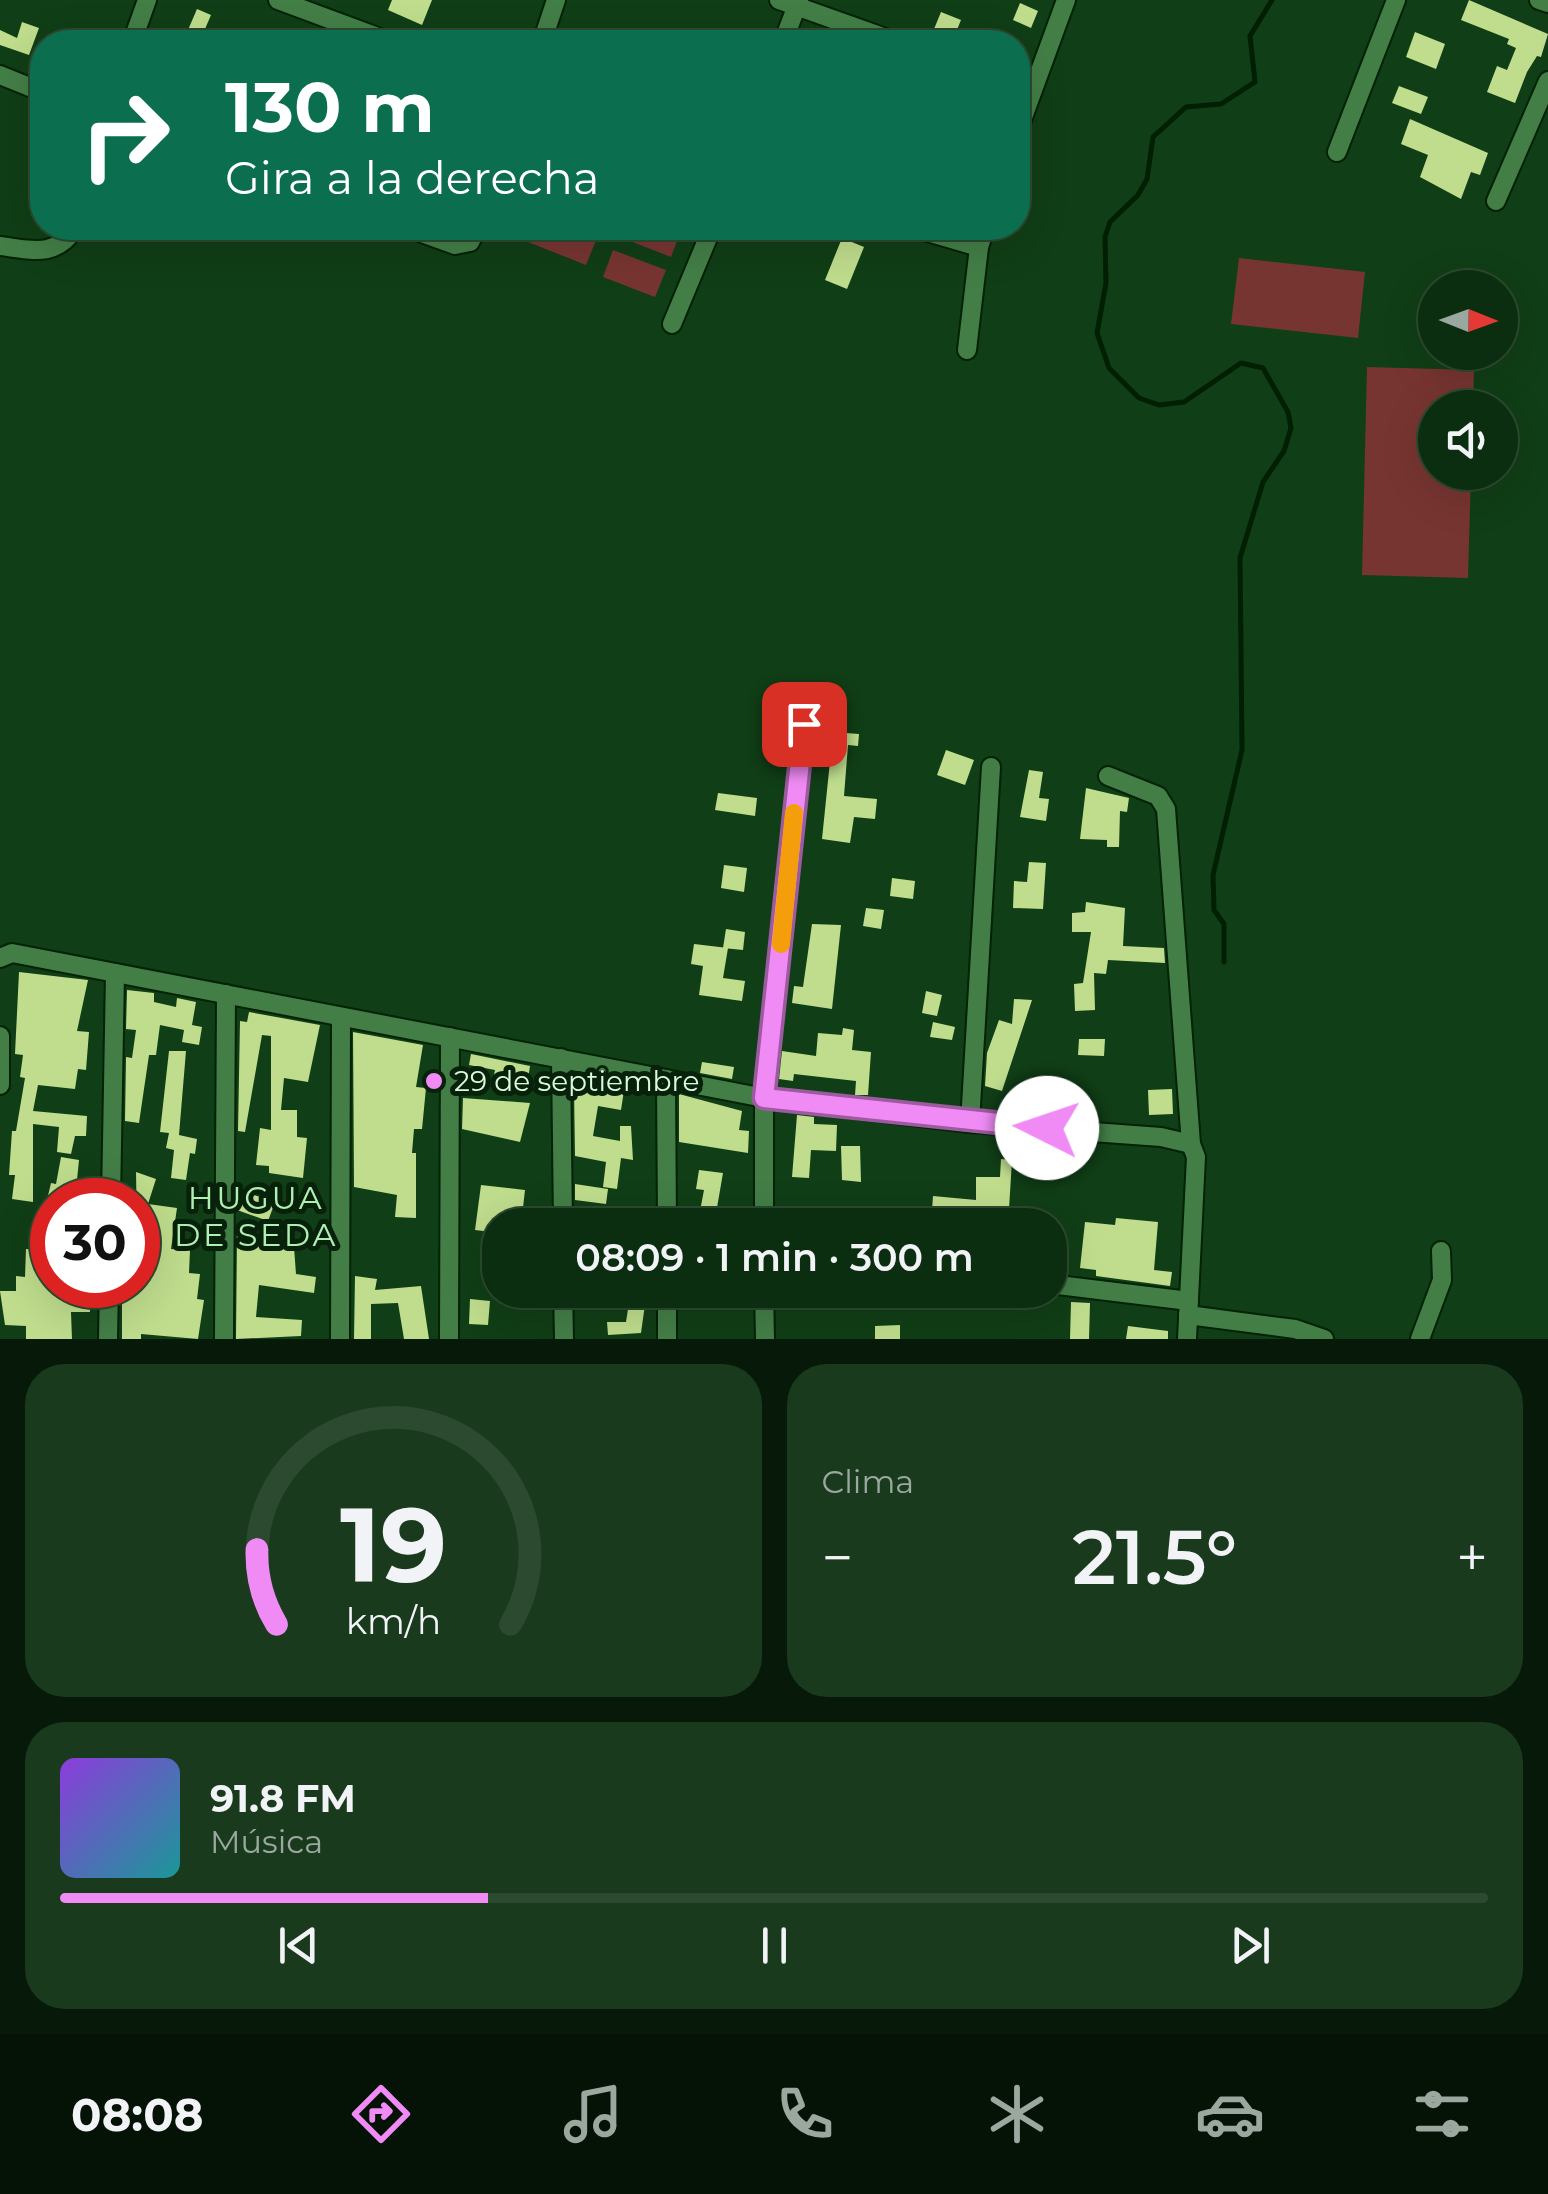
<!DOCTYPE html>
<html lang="es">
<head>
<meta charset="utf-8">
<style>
	body { margin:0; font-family:Montserrat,sans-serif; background:#1a3a1e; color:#f1f3f6; height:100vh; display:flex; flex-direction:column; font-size:38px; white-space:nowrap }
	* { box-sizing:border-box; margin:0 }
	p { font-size:32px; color:#9aa89f }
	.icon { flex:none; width:55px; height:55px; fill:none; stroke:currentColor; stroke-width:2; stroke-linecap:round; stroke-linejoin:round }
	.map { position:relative; height:1339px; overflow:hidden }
	.side { display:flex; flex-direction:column; gap:25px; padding:25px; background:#071909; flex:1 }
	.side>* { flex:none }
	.banner { position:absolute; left:30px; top:30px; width:1000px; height:210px; border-radius:40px; box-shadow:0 10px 40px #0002,0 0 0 2px #2c4a30; background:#0b6e4f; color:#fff; overflow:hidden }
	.needle { width:65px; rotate:91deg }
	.controls { position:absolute; left:1418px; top:270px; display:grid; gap:20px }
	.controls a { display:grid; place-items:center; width:100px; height:100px; border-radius:50%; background:#0c2e10; box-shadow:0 10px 40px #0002,0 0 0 2px #2c4a30; font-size:50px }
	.speed { position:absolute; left:30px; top:1178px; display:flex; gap:20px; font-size:50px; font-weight:700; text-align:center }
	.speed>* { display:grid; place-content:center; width:130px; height:130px; border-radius:50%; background:#0c2e10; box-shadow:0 10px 40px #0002,0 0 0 2px #2c4a30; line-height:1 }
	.speed .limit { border:15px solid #d22; background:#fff; color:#111 }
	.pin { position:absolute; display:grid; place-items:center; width:85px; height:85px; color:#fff; margin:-42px; border-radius:20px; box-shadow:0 5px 15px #0006 }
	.me { position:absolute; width:110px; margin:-55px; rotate:274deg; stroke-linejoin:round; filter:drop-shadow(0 0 8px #0008) }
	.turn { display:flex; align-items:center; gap:35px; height:210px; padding:0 30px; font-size:45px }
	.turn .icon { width:130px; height:130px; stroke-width:2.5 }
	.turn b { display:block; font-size:70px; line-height:85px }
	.big { font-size:75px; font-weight:600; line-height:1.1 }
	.side .tile { flex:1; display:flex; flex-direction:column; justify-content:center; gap:15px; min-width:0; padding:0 35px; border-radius:40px; background:#1a3a1e }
	.side .dial { align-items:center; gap:0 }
	.dial svg { height:260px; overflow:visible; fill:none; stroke:#2c4a30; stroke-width:7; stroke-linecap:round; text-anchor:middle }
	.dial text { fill:#f1f3f6; stroke:none }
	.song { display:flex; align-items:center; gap:30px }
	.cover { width:120px; height:120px; border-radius:15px; background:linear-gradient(135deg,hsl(270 70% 55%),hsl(180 70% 35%)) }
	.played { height:10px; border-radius:5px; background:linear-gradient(90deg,#f08bf5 30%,#2c4a30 30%) }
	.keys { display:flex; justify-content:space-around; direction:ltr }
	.heat { display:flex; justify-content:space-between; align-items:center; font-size:55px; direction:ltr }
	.side .tiles { flex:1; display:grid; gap:25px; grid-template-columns:1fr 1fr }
	.tile:last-child { grid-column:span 2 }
	.trip { position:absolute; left:482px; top:1208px; width:585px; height:100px; border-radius:40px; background:#0c2e10; box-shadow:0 10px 40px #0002,0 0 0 2px #2c4a30; font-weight:600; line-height:100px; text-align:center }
	.tab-bar { display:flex; height:160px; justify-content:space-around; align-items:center; background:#051206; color:#9aa89f }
	.tab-bar .icon { width:70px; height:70px }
	.tab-bar .on { color:#f08bf5 }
	.tab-bar b { font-size:45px; color:#f1f3f6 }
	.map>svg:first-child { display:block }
	.green { fill:#773531 }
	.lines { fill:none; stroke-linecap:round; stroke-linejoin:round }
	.stream { stroke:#001f03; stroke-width:5 }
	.building { fill:#bfdd8d }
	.street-casing { stroke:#032206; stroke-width:22 }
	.street { stroke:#437e47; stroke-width:18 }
	.route-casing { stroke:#9c5a9f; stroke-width:25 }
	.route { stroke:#f08bf5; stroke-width:18 }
	.slow { stroke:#f59e0b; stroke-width:18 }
	.poi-dot { fill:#f08bf5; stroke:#08210b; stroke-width:4 }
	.labels { text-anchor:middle; stroke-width:10; stroke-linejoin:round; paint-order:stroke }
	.poi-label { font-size:28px; fill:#dbfadb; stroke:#08210b; text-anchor:start }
	.quarter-label { font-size:32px; letter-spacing:2.5px; fill:#b0efb2; stroke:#08210b }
</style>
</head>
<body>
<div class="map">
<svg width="1548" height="1339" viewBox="0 0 1548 1339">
	<rect width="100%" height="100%" fill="#103e16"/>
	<g class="green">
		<polygon points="528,228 601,228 586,265 523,240"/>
		<polygon points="626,228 682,228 671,257 622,238"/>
		<polygon points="613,250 666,270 655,297 603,277"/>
		<polygon points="1239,258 1365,272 1358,338 1231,324"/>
		<polygon points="1367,367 1474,370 1473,407 1435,408 1435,472 1471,473 1468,578 1362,575"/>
	</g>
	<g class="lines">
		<polyline class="stream" points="1224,962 1224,924 1214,910 1213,875 1242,750 1240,558 1263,482 1284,451 1291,428 1288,412 1263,368 1241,363 1184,402 1159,405 1139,398 1109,368 1097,333 1106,283 1105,237 1110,222 1138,195 1147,179 1153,137 1186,107 1221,104 1255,82 1250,36 1272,0"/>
	</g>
	<g class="building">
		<polygon points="392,0 432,0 422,25 388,10"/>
		<polygon points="1469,0 1548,34 1541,57 1537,56 1527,72 1515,103 1487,92 1497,66 1507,70 1516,48 1507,44 1509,39 1461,20"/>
		<polygon points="1020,3 1038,11 1031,28 1013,20"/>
		<polygon points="197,9 211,15 202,36 188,30"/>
		<polygon points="941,12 961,20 952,42 932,34"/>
		<polygon points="22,22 39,28 29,55 0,45 0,30 17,38"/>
		<polygon points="1415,32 1445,44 1436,69 1406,57"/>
		<polygon points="1399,86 1428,97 1421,114 1392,103"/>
		<polygon points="1410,119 1488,153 1480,175 1471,172 1461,199 1420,177 1428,155 1401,144"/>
		<polygon points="842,238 864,247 847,289 825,280"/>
		<polygon points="833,732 859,734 858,746 848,745 844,796 877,799 875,819 854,817 850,843 822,839"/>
		<polygon points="946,750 974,760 965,785 937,775"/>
		<polygon points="1029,770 1043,772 1039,798 1049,799 1046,821 1020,817"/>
		<polygon points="1086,788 1129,798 1127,812 1120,811 1119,847 1107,847 1107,840 1080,839"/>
		<polygon points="718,793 757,798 755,816 715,810"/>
		<polygon points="1029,862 1046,863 1043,909 1013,908 1014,881 1027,882"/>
		<polygon points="724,865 747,868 744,892 721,888"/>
		<polygon points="892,878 915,881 913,899 890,896"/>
		<polygon points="1086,902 1125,908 1123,946 1164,948 1165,963 1108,960 1106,974 1094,973 1095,1010 1075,1011 1074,984 1083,983 1091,932 1072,932 1072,913 1085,912"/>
		<polygon points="866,908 884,910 881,929 863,926"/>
		<polygon points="812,924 841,925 832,1009 792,1003 794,986 803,987"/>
		<polygon points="726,929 745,932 743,950 723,948"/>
		<polygon points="694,944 728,948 723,978 745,981 742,1001 699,995 703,966 691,964"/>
		<polygon points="19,972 88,980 77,1031 89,1032 86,1070 78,1069 75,1089 38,1085 33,1111 87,1116 86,1136 75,1136 71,1154 57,1152 59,1127 33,1124 33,1202 12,1199 15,1175 9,1175 12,1131 16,1131 25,1078 20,1077 23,1055 15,1054"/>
		<polygon points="127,990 154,993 154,1002 176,1007 177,998 196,1002 192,1025 202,1027 199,1045 182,1042 184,1030 160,1025 156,1055 149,1055 139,1123 125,1121 126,1057 132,1058 136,1030 126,1029"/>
		<polygon points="926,991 942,995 937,1016 922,1013"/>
		<polygon points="1014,999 1032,1000 1002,1091 985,1086 987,1053 999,1020 1012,1024"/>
		<polygon points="249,1012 320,1025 308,1082 284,1078 281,1110 297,1110 297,1137 307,1138 303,1178 269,1173 269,1166 256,1165 260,1128 271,1130 271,1036 262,1035 245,1132 238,1131 240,1021 247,1022"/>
		<polygon points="933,1022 955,1027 952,1040 930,1037"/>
		<polygon points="843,1028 854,1030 852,1050 871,1052 868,1095 855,1095 856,1081 794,1074 793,1081 779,1079 782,1051 816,1056 818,1033 842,1035"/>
		<polygon points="353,1032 423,1045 416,1087 426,1088 422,1129 414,1129 412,1153 416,1153 416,1218 395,1217 397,1195 354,1187"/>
		<polygon points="1079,1039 1105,1039 1104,1056 1078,1055"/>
		<polygon points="169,1051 186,1051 179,1135 197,1139 195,1154 190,1153 186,1180 171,1178 174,1150 166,1148 169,1133 160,1132"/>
		<polygon points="471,1054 530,1066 528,1079 494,1075 495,1070 469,1065"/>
		<polygon points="702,1062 734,1067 732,1079 700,1073"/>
		<polygon points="587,1078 625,1084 621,1110 598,1106 593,1136 620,1141 620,1126 631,1126 633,1160 621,1158 617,1189 603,1187 606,1162 575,1156 574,1089 586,1091"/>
		<polygon points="1027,1085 1067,1091 1065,1107 1027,1101"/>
		<polygon points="1172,1089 1173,1114 1149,1115 1148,1090"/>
		<polygon points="679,1094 742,1111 739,1130 749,1131 748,1153 679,1142"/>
		<polygon points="463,1098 530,1103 520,1142 462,1129"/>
		<polygon points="797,1115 814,1117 814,1124 837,1125 836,1151 811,1150 809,1178 792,1177"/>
		<polygon points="841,1146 860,1146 861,1182 842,1180"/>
		<polygon points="61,1157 79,1160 75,1200 47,1200 51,1183 56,1184"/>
		<polygon points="1001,1159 1012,1160 1009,1209 978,1207 978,1213 960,1212 959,1225 931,1225 933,1196 976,1200 976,1177 1000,1177"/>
		<polygon points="699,1170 723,1173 714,1225 680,1225 679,1212 700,1211 704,1190 696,1189"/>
		<polygon points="136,1172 156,1179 148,1204 177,1208 171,1249 190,1250 189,1273 200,1274 197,1299 204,1300 198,1339 141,1334 141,1339 122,1339 122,1287 138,1285"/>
		<polygon points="575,1184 608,1189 606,1204 575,1200"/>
		<polygon points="481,1185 525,1190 521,1225 500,1225 500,1233 475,1230"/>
		<polygon points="239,1190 275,1202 268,1221 237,1210"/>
		<polygon points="593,1211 647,1216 647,1225 591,1225"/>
		<polygon points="1116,1218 1158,1222 1154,1270 1172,1272 1170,1286 1096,1276 1096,1270 1080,1268 1085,1222 1115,1225"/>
		<polygon points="237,1235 294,1247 296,1274 316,1277 314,1293 259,1285 256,1317 302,1320 301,1336 236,1339"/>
		<polygon points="26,1249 52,1250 52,1285 83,1285 83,1293 90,1293 90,1312 71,1312 72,1339 26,1339 26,1326 5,1325 0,1291 16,1291 16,1276 25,1277"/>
		<polygon points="355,1276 377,1279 375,1290 421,1286 429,1339 404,1339 398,1303 371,1304 371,1339 354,1339"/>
		<polygon points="631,1290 647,1290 641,1333 608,1335 607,1322 626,1322"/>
		<polygon points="470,1299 490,1301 488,1325 469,1324"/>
		<polygon points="1071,1302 1090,1303 1089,1339 1070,1339"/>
		<polygon points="900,1325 900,1339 875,1339 875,1326"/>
		<polygon points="1128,1326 1168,1331 1168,1339 1126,1339"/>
	</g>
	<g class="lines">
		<defs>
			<g id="street">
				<polyline points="278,0 391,42"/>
				<polyline points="779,0 897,42"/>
				<polyline points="1539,0 1548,3"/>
				<polyline points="132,42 147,0"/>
				<polyline points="542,42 556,0"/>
				<polyline points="783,42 799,0"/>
				<polyline points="0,75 42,92"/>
				<polyline points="1018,131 1066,0"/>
				<polyline points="1337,152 1396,0"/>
				<polyline points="1496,201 1548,81"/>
				<polyline points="408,228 455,245 470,242 477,228"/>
				<polyline points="914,228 979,247"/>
				<path d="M 0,246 C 32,250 56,258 75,228"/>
				<polyline points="672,324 712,228"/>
				<polyline points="967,350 979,247 985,228"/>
				<polyline points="1108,776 1158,796 1166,809 1191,1144 1196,1157 1187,1339"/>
				<polyline points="0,958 12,953 764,1098 970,1123 1161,1137 1191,1144"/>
				<polyline points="0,1036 0,1085"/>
				<polyline points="561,1058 563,1225"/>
				<polyline points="666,1079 667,1225"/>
				<polyline points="970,1123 991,767"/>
				<polyline points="111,1200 115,973"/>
				<polyline points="764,1225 764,1098 804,724"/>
				<polyline points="1050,1284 1189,1301"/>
				<polyline points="563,1290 564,1339"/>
				<polyline points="667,1290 667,1339"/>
				<polyline points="764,1290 765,1339"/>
				<polyline points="1188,1315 1295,1329 1324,1339"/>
				<polyline points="108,1339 109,1285"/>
				<polyline points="224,1339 226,994"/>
				<polyline points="340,1339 341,1017"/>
				<polyline points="449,1339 450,1037"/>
				<polyline points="1420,1339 1442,1280 1441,1251"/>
			</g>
		</defs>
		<use href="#street" class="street-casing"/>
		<use href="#street" class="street"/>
	</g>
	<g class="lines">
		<defs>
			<polyline id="route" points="804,724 764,1098 1047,1128"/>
		</defs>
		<use href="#route" class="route-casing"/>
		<use href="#route" class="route"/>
		<polyline class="slow" points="781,944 794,813"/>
	</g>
	<circle class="poi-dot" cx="434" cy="1081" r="10"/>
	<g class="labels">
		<g class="poi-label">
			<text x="454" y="1091">29 de septiembre</text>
		</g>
		<g class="quarter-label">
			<text x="256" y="1209">HUGUA<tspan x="256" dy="37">DE SEDA</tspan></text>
		</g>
	</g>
</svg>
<div class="controls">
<a><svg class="needle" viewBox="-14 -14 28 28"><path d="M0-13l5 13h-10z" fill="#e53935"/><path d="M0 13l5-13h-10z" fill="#9aa89f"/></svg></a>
<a><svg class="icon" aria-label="sound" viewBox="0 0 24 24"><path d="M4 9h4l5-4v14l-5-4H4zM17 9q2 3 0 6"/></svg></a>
</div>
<div class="speed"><div class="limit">30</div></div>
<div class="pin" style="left:804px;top:724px;background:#d93025"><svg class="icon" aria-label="arrive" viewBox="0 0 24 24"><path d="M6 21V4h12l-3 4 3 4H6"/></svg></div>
<svg class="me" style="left:1047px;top:1128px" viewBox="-20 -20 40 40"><circle r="19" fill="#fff"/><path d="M0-13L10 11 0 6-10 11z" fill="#f08bf5"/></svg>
<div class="trip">08:09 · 1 min · 300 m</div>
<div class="banner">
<div class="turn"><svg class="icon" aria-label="right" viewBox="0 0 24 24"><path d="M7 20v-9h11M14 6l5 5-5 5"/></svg><div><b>130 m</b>Gira a la derecha</div></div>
</div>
</div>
<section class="side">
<div class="tiles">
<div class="tile dial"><svg viewBox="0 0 100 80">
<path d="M14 69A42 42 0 1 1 86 69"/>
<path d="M14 69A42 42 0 0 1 8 46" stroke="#f08bf5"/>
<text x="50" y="56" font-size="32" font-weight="700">19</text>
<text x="50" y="72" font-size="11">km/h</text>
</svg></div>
<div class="tile"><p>Clima</p>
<div class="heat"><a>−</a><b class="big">21.5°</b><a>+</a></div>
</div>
<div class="tile">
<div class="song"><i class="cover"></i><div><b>91.8 FM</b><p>Música</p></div></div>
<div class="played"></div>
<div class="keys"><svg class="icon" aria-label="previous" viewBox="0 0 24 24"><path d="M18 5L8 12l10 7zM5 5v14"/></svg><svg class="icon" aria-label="pause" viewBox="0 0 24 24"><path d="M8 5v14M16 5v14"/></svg><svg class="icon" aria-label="next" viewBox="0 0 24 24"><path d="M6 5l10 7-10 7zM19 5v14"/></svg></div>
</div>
</div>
</section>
<nav class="tab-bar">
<b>08:08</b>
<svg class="icon on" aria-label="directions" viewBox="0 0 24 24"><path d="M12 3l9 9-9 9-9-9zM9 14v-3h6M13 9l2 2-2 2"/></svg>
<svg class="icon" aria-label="music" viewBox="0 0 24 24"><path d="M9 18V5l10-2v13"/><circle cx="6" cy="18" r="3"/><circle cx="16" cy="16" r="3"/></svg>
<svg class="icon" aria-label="phone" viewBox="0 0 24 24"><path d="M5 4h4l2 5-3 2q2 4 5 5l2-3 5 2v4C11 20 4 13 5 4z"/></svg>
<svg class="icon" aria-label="climate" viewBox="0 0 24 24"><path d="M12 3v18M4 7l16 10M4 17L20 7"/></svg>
<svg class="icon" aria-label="car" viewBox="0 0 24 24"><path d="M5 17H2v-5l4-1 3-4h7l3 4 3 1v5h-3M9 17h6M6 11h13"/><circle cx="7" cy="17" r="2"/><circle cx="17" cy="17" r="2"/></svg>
<svg class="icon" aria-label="filters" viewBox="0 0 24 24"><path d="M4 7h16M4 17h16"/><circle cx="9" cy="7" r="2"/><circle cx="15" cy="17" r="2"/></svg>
</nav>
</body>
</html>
